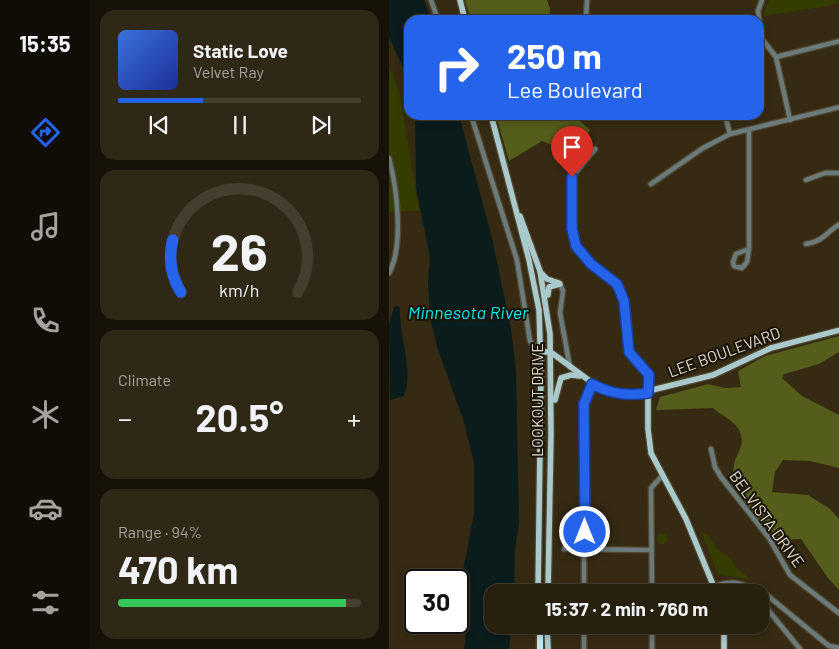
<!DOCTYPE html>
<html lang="en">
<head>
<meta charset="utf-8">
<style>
	body { margin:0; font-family:Barlow,sans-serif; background:#302817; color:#f1f3f6; height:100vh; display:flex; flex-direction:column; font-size:19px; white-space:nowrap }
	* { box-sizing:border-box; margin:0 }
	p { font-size:16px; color:#a5a39e }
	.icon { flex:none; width:28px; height:28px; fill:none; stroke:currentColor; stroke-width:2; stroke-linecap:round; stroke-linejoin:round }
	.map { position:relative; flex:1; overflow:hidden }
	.side { display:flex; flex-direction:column; gap:10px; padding:10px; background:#161208; width:299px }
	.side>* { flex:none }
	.guide { position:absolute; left:15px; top:15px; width:360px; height:105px; border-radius:15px; box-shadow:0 2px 8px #0003,0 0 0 1px #443e2e; background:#2563eb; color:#fff; overflow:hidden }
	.speed { position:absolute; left:15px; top:569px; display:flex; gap:10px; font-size:25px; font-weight:700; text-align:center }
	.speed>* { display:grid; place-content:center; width:65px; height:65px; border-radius:50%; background:#28200e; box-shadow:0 2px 8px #0003,0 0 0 1px #443e2e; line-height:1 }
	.speed .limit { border:2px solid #111; border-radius:8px; background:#fff; color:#111 }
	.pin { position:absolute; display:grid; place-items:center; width:42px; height:42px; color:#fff; margin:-51px -21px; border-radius:50% 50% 50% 0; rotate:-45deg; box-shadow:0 0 5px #0007 }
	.pin .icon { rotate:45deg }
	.me { position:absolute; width:55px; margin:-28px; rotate:0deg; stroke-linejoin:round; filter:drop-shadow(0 0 4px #0008) }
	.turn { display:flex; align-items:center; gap:18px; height:105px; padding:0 20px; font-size:22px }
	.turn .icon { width:65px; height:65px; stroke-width:2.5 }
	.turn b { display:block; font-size:35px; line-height:42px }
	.big { font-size:38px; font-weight:700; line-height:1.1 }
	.side .tile { flex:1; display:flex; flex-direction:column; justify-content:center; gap:8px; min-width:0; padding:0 18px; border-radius:15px; background:#302817 }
	.side .dial { align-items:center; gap:0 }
	.dial svg { height:130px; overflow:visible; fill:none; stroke:#443e2e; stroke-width:7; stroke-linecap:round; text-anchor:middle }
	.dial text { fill:#f1f3f6; stroke:none }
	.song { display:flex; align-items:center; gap:15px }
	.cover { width:60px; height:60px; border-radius:8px; background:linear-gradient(135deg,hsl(220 70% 55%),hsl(230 70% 35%)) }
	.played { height:5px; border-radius:2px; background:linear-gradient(90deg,#2563eb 35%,#443e2e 35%) }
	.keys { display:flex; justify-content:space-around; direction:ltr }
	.heat { display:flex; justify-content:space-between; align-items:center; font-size:28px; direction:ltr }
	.charge { height:8px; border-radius:4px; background:linear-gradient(90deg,#34c759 94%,#443e2e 0) }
	.trip { position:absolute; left:95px; top:584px; width:285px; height:50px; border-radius:15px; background:#28200e; box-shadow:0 2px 8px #0003,0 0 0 1px #443e2e; font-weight:700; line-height:50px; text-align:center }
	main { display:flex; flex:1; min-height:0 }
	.dock { display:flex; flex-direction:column; width:90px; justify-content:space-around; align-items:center; background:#100d06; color:#a5a39e }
	.dock .icon { width:35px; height:35px }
	.dock .selected { color:#2563eb }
	.dock b { font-size:22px; color:#f1f3f6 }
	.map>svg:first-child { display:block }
	.green { fill:#353c00 }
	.forest { fill:#545d19 }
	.water { fill:#0b1c1c }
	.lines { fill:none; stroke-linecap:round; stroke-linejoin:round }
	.minor-casing { stroke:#51462f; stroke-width:7 }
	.major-casing { stroke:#51462f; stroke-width:8 }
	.highway-casing { stroke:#51462f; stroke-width:9 }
	.minor { stroke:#6b7b7c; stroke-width:4.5 }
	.major { stroke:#a8cacd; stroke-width:5.5 }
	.highway { stroke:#c1e9ed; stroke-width:6 }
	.route-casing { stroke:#184099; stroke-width:12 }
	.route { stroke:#2563eb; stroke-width:9 }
	.labels { text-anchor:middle; stroke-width:4; stroke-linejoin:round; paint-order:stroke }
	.street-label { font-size:16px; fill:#e0d8ca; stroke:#191409 }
	.water-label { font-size:18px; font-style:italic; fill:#02e9e9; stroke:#191409 }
</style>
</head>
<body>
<main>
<nav class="dock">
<b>15:35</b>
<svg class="icon selected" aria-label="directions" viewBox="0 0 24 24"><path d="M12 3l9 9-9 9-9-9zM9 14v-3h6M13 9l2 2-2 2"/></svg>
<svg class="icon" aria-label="music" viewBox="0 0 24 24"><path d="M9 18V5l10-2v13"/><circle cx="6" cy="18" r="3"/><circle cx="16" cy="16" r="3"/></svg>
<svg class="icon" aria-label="phone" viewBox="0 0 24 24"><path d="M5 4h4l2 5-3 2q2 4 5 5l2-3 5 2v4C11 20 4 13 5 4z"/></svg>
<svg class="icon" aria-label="climate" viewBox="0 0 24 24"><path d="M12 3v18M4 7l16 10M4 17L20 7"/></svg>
<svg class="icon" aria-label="car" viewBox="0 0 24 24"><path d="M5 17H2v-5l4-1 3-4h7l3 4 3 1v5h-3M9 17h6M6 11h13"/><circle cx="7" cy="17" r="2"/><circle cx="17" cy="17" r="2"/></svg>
<svg class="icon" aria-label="filters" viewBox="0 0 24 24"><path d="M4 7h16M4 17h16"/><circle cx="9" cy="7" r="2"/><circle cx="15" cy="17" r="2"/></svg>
</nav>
<section class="side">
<div class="tile">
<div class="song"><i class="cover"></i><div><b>Static Love</b><p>Velvet Ray</p></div></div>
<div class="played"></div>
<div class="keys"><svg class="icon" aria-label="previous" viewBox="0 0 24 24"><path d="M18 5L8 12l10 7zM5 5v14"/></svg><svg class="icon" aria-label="pause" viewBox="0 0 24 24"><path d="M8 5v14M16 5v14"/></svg><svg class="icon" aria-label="next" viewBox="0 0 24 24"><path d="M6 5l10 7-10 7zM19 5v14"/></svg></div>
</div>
<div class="tile dial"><svg viewBox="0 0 100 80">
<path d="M14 69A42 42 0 1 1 86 69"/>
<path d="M14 69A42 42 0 0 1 9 37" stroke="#2563eb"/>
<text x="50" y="56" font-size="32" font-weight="700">26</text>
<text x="50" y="72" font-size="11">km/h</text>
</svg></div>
<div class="tile"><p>Climate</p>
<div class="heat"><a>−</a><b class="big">20.5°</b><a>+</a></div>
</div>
<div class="tile"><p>Range · 94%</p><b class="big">470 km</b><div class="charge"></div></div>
</section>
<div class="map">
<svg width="451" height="649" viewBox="0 0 451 649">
	<rect width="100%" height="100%" fill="#362a12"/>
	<g class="green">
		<polygon points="380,0 450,0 451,2 439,6 374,16"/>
		<polygon points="0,66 11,94 30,211 0,212"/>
		<polygon points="312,531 320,536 327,548 342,559 348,568 362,580 329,574"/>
		<circle cx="273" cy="539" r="5.5"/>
	</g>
	<g class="forest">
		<polygon points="76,0 158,0 161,9 160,20 82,20"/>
		<polygon points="107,115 184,115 201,130 191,147 177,151 153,141 120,161"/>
		<path d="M 450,336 L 450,352 L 430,364 L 395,374 L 393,378 L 413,396 L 450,415 L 450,468 L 421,461 L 394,460 L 386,472 L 383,492 L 419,495 L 441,509 L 450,519 L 450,590 L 439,578 L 412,539 L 392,540 C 372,523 339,494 345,464 C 348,452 355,448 352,435 C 348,421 334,417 324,408 L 267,410 L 271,397 L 319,384 L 336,388 L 352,387 L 349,371 L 376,356 Z"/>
	</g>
	<g class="water">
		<polygon points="0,0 35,0 43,20 20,20 20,90 14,68 0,37"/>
		<polygon points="26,115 70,115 103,238 122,329 127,372 130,522 126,548 125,591 125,592 104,592 104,625 122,625 120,649 75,649 77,633 73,576 85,514 85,463 75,422 48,347 41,317 39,282 41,258 27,187"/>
		<path d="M 8,306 L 11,307 C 9,334 26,372 15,396 L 1,400 L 0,324 L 5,307 Z"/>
	</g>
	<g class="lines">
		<defs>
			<g id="minor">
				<polyline points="42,0 49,20"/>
				<polyline points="373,0 369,11 373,39 387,57 401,120"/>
				<polyline points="197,20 198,0"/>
				<polyline points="387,57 451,41"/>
				<polyline points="82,115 128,260 141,341 145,347 152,351"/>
				<polyline points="336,115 341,134"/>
				<polyline points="206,149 183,177 183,229 187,246 202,264 228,284 235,301 240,352 260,375 259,392"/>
				<path d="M 0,158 C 8,188 15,246 0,273"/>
				<polyline points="417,180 436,173 451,173"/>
				<polyline points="262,184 314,148 341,134 451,107"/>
				<path d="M 417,244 C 435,241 436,233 451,224"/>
				<polyline points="360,249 358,262 353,268 345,266 344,262 347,254 360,249 360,130"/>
				<polyline points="171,284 174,291 171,313 181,367"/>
				<polyline points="322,449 326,467 332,477 380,538 401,575 451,614"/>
				<polyline points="175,549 262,550"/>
				<path d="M 325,586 C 339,582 351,580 363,590"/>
				<polyline points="362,589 373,591 440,646 451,648"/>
				<polyline points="195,592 195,405 203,384"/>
				<polyline points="263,592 262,488 273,476"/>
				<polyline points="371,600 411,649"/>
				<polyline points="263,625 263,649"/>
				<polyline points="195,649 195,625"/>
			</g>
			<g id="major">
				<polyline points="71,0 76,20"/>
				<polyline points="102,115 140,260 150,310 152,373 149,592"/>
				<polyline points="131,216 151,271 161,334 162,435 159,592"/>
				<polyline points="152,273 158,279 170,283"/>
				<polyline points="159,295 160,287 171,284"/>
				<polyline points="152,351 163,353 213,390 243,395 324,375 382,348 451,330"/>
				<polyline points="259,393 259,429 262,453 297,519 327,592"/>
				<polyline points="166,400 172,378 182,375 191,376"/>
				<polyline points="158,625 159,649"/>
				<polyline points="335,649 335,625"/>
			</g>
			<polyline id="highway" points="151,625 151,649"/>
		</defs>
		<use href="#minor" class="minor-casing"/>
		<use href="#major" class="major-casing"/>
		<use href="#highway" class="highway-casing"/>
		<use href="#minor" class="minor"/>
		<use href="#major" class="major"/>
		<use href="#highway" class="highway"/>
	</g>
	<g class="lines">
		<defs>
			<path id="route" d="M 183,177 L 183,229 L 187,246 L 202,264 L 228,284 L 235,301 L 240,352 L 260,375 L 259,393 C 238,396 222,394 203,384 L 195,404 L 196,532"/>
		</defs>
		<use href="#route" class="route-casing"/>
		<use href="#route" class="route"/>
	</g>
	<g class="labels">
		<g class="street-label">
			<text transform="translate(335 352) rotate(-20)" y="6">LEE BOULEVARD</text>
			<text transform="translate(148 400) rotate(-90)" y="6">LOOKOUT DRIVE</text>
			<text transform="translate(378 519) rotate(54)" y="6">BELVISTA DRIVE</text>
		</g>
		<g class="water-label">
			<text x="79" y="319">Minnesota River</text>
		</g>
	</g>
</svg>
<div class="speed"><div class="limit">30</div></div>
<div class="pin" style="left:183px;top:177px;background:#d93025"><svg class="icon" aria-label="arrive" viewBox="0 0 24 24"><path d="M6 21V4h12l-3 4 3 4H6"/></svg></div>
<svg class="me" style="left:196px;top:532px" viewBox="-20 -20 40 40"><circle r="17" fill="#2563eb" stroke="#fff" stroke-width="3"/><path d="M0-11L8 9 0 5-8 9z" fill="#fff"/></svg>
<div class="trip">15:37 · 2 min · 760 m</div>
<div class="guide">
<div class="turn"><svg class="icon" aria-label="right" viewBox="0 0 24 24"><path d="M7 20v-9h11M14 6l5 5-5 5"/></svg><div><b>250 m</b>Lee Boulevard</div></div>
</div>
</div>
</main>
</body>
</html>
